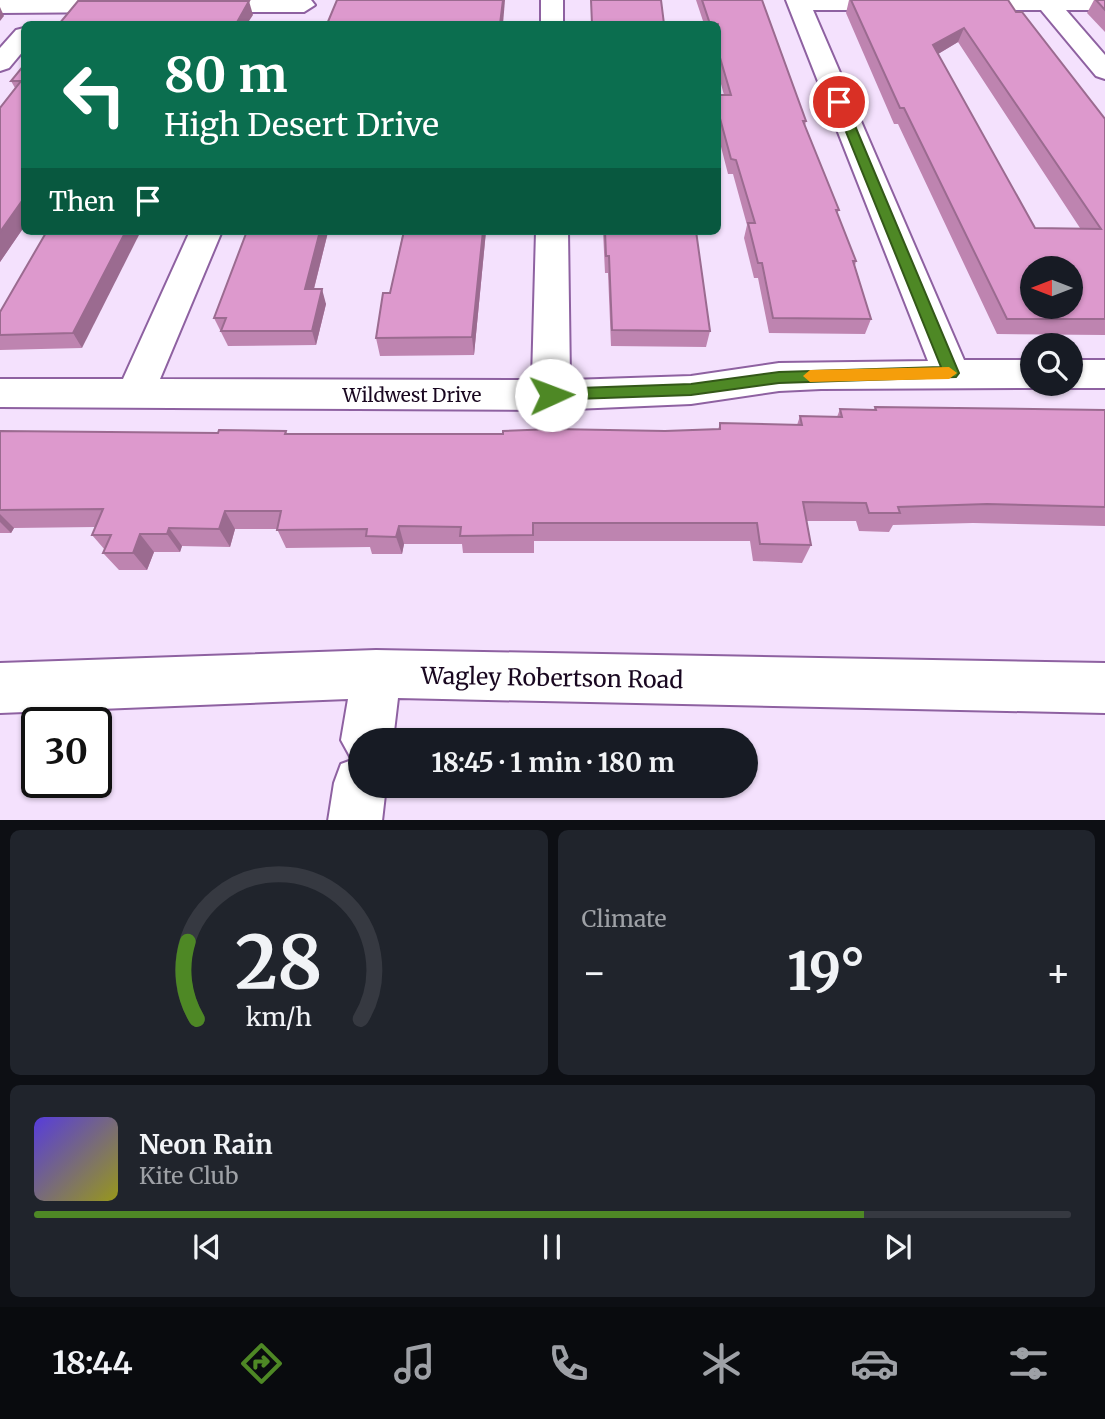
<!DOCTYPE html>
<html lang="en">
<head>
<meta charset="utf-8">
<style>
	body { margin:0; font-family:Merriweather,serif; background:#20242c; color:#f1f3f6; height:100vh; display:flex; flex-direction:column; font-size:26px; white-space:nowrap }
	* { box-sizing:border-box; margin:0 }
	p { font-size:23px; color:#9ea1a6 }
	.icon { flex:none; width:38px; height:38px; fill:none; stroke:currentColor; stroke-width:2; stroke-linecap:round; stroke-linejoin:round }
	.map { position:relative; height:820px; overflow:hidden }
	.side { display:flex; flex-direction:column; gap:10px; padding:10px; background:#0d0f14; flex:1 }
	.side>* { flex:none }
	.top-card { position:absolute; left:21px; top:21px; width:700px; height:214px; border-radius:10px; box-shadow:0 2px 5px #0004; background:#0b6e4f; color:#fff; overflow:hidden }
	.needle { width:46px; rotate:270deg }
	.tools { position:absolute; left:1020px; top:256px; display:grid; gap:14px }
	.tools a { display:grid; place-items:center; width:63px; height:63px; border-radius:50%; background:#171b24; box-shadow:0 2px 5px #0004; font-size:35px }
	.speed { position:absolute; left:21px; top:707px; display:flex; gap:14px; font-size:35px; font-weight:700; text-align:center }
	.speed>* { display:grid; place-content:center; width:91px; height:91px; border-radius:50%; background:#171b24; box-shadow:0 2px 5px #0004; line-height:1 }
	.speed .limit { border:4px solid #111; border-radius:10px; background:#fff; color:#111 }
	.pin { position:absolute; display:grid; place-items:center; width:60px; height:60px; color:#fff; margin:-30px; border:4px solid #fff; border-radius:50%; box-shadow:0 2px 7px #0007 }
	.me { position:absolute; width:77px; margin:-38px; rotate:88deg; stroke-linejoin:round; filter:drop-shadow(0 0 5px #0008) }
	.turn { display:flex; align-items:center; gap:24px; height:147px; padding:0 28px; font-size:32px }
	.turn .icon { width:91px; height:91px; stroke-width:2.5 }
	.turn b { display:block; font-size:49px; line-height:60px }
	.then { display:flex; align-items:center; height:66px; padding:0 28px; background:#0003; gap:14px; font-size:26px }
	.big { font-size:52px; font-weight:700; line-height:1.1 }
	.side .tile { flex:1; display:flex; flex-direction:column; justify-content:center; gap:10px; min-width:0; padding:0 24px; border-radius:10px; background:#20242c }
	.side .dial { align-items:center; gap:0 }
	.dial svg { height:182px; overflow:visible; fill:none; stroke:#363941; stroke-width:7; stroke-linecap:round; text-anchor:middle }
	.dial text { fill:#f1f3f6; stroke:none }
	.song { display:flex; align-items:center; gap:21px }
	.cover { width:84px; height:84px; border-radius:10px; background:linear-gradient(135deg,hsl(250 70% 55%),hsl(60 70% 35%)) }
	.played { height:7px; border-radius:4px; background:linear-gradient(90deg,#4e8825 80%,#363941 80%) }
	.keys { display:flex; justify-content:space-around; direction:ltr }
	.heat { display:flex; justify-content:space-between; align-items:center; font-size:38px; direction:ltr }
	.side .tiles { flex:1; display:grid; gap:10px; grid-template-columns:1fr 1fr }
	.tile:last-child { grid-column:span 2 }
	.trip { position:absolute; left:348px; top:728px; width:410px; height:70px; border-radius:35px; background:#171b24; box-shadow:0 2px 5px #0004; font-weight:700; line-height:70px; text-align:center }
	.dock { display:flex; height:112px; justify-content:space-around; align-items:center; background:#090b0e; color:#9ea1a6 }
	.dock .icon { width:49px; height:49px }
	.dock .active { color:#4e8825 }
	.dock b { font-size:32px; color:#f1f3f6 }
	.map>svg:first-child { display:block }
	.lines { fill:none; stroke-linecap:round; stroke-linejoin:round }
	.minor-casing { stroke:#8e61a1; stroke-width:4 }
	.minor { fill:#fff; fill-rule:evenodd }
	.wall { fill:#be84b0; fill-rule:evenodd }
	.shaded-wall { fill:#9b6b90 }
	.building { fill:#dd99cd; stroke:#9b6b90; stroke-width:2; fill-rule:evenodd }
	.route { fill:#4e8825; stroke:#335818; stroke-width:2 }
	.slow { fill:#f59e0b }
	.labels { text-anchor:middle; stroke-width:6; stroke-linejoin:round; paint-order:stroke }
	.street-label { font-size:19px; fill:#190720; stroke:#fff }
	.near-street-label { font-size:23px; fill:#190720; stroke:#fff }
</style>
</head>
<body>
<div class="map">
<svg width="1105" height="821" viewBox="0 0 1105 821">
	<rect width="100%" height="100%" fill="#f4e1fd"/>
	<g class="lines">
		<defs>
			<g id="minor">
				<polygon points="0,0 134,0 138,5 127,12 0,13"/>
				<polygon points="190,0 311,0 315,5 304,12 198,12 190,10 187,5"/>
				<rect x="541" y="0" width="22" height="24"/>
				<polygon points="786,0 911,0 913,3 902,10 813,10 964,360 1032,360 1032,383 1045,384 1032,388 821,389 779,391 691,404 551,410 0,407 0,379 123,379 190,231 222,231 160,379 532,380 536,231 568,231 570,380 691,376 779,363 928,361"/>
				<polygon points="949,0 1105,0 1105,10 1066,10 1105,55 1105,79 1096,76 1041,10 958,10 950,8 947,3"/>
				<polygon points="24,28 24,50 9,68 0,71 0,48 16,30"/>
				<polygon points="1071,360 1105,360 1105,388 1071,388 1058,384 1071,383"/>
				<polygon points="376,650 1105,663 1105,713 398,698 393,740 360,740 360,786 386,786 382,821 328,821 334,783 341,764 352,760 341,740 348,699 0,713 0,663"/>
			</g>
		</defs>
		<use href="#minor" class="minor-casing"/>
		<use href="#minor" class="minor"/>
	</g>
	<g class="wall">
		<polygon points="696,0 762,0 806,121 805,126 839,210 837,214 856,261 855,266 871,319 865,334 769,333 758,278 754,278 744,238 747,225 733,174 728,174 718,135 718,95 724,95 718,73 718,24 704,24"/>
		<path d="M 849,0 L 1008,0 L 1016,12 L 1105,119 L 1105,335 L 997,334 L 898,124 L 894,124 L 846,13 ZM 958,42 L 1080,228 L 1035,228 L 938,54 Z"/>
		<polygon points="1094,0 1105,0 1105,32 1087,13"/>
		<polygon points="24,65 24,227 0,262 0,108 15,88 11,81"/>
		<polygon points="47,231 82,348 0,350 0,312"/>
		<polygon points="247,231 346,231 328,232 314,289 326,304 316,345 228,346 214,318"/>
		<polygon points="398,231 486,231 474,355 380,356 376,338 390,293 403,232"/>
		<polygon points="603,231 696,231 710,331 706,347 611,346 608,273 605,273"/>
		<polygon points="875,407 1105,410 1105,526 973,523 893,525 889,532 859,531 856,521 806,521 811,545 802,563 753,561 750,541 534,541 534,553 463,553 462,544 404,544 402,554 372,554 370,547 286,548 277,529 235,529 230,547 182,546 180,552 154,552 147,570 119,570 103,553 105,550 92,535 95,527 14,528 11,533 0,533 0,431 218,433 286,431 287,434 503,434 665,431 718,430 720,423 797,425 800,416 837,417 840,409 874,410"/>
	</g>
	<g class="shaded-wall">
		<polygon points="503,0 505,0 503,24 500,24"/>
		<polygon points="249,1 253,15 247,24 236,24"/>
		<polygon points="0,7 4,16 0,21"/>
		<polygon points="964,28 958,42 928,60 933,45"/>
		<polygon points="24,198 24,227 0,262 0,232"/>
		<polygon points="126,231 141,231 82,348 73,333"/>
		<polygon points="320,231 328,232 310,304 305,289"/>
		<polygon points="483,231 486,231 474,355 472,337"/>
		<polygon points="322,289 326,304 316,345 312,331"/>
		<polygon points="225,511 235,529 230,547 219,529"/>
		<polygon points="0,514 14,528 11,533 0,522"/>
		<polygon points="399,526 404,544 402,554 396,537"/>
		<polygon points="169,528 182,546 180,552 167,534"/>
		<polygon points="140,534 154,552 147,570 133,553"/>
	</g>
	<g class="building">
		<polygon points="337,0 503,0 500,24 327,24"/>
		<polygon points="591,0 661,0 664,24 592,24"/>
		<polygon points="702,0 762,0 806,121 803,121 839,210 836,210 856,261 853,261 871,319 773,318 762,263 758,263 748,223 755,223 736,160 731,159 718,111 718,95 731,95 718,51 718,24 710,24"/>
		<path d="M 851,0 L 1008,0 L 1016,12 L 1022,12 L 1105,119 L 1105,319 L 1007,319 L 904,108 L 900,108 ZM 964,28 L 1101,229 L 1035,228 L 933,45 ZM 1032,268 L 1071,268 L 1071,306 L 1032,306 Z"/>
		<polygon points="1096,0 1105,0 1105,10"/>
		<polygon points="78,1 249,1 236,24 59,24"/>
		<polygon points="24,65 24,198 0,232 0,108 21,81 11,81"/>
		<polygon points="47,231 126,231 73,333 0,335 0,312"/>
		<polygon points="247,231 320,231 305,289 322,289 312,331 221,331 226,318 214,318"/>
		<polygon points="404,231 483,231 472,337 376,338 383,293 390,293"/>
		<polygon points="605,231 696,231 710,331 612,330 609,256 606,256"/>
		<polygon points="875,407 1105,410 1105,507 987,504 898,507 900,513 869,513 866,503 803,502 811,545 760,544 757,523 533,523 533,535 460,536 461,527 399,526 396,537 366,536 367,529 277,530 281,511 225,511 219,529 169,528 167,534 140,534 133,553 103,553 111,535 92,535 103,509 0,510 0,431 218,433 219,430 286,431 285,434 503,434 503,431 553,429 665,431 720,429 720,423 802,425 800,416 842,417 840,409 876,410"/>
	</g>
	<polygon class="route" points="839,98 845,102 959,373 956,377 779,383 691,395 546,400 543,395 551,389 691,384 779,372 941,367 834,102"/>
	<polygon class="slow" points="949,367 957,373 949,379 810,382 803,376 810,370"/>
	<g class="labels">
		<g class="street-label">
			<text x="412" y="402">Wildwest Drive</text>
		</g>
		<g class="near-street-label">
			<text transform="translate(552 678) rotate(1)" y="8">Wagley Robertson Road</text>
		</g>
	</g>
</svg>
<div class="tools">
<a><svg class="needle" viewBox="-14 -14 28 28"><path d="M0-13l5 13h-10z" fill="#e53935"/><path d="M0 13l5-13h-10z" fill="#9ea1a6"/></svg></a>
<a><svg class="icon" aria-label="search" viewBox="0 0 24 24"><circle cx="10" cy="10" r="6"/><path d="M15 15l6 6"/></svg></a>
</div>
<div class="speed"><div class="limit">30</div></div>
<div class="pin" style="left:839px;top:102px;background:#d93025"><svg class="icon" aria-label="arrive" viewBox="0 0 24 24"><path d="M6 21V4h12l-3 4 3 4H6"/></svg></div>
<svg class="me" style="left:551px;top:395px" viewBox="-20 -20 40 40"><circle r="19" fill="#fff"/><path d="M0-13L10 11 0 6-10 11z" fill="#4e8825"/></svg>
<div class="trip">18:45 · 1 min · 180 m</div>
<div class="top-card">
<div class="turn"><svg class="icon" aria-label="left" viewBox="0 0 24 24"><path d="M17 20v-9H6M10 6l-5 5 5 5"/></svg><div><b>80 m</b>High Desert Drive</div></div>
<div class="then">Then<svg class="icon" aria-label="arrive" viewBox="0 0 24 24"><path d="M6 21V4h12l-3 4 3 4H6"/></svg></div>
</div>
</div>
<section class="side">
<div class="tiles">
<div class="tile dial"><svg viewBox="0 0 100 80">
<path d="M14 69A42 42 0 1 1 86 69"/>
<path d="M14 69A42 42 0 0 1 10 35" stroke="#4e8825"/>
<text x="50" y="56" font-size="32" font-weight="700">28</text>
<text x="50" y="72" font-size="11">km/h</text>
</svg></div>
<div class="tile"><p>Climate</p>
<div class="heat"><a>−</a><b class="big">19°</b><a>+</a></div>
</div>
<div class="tile">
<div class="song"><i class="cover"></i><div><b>Neon Rain</b><p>Kite Club</p></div></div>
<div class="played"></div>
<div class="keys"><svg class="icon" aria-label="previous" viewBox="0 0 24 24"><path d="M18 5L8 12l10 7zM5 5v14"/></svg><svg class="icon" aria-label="pause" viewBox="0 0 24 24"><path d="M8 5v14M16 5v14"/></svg><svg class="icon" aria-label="next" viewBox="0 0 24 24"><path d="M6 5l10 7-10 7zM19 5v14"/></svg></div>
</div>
</div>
</section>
<nav class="dock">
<b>18:44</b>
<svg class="icon active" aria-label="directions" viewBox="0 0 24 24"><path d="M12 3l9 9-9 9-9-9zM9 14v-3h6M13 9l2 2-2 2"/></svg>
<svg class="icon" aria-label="music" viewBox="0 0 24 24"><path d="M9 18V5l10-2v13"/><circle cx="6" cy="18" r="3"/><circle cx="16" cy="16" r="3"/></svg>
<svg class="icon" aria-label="phone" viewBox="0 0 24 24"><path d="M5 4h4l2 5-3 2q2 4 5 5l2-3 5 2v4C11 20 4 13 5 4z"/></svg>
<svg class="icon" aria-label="climate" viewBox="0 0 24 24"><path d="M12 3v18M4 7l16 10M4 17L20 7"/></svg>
<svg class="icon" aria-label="car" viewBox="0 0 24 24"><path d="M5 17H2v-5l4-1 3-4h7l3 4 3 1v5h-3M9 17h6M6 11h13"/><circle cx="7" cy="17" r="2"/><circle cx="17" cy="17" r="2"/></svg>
<svg class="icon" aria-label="filters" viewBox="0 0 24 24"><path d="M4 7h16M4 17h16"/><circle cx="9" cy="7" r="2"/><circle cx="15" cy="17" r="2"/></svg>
</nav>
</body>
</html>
